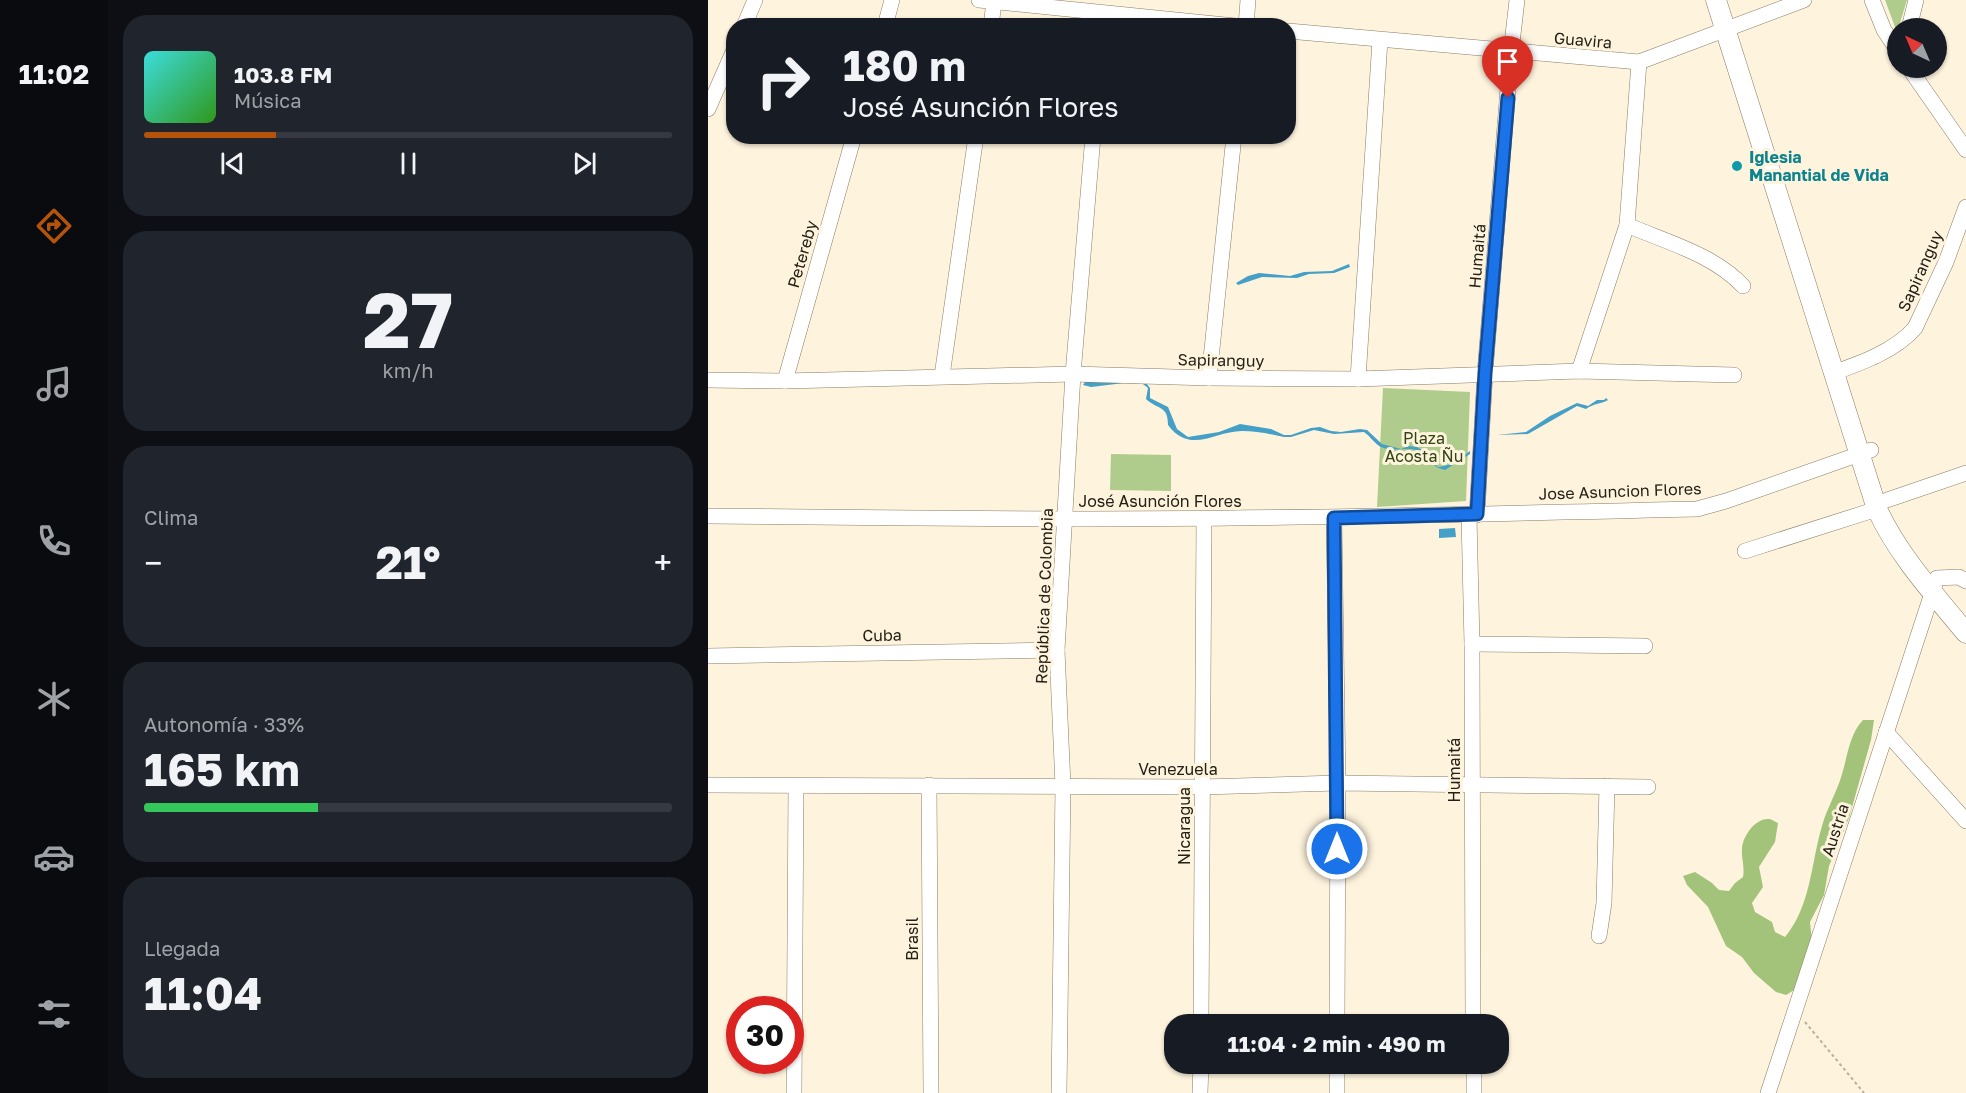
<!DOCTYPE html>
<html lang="es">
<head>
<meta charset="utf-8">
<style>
	body { margin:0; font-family:"Golos Text",sans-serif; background:#20242c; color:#f1f3f6; height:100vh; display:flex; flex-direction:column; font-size:22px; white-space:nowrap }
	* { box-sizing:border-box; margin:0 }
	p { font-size:20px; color:#9ea1a6 }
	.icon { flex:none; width:33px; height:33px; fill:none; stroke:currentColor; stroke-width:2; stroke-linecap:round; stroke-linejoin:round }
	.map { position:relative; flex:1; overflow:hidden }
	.sheet { display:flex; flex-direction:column; gap:15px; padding:15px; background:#0d0f14; width:600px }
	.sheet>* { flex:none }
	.hud { position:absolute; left:18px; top:18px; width:570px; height:126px; border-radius:24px; box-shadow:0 2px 4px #0004; background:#171b24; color:#f1f3f6; overflow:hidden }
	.needle { width:39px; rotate:316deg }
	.controls { position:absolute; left:1179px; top:18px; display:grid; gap:12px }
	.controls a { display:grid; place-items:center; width:60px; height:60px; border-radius:50%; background:#171b24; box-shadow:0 2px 4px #0004; font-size:30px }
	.speed { position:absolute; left:18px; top:996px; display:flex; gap:12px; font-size:30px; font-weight:700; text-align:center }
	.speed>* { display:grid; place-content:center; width:78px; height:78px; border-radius:50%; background:#171b24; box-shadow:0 2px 4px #0004; line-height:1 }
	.speed .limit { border:9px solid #d22; background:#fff; color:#111 }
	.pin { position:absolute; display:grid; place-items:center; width:51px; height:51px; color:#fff; margin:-62px -26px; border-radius:50% 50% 50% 0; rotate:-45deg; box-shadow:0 0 6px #0007 }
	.pin .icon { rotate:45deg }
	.me { position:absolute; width:66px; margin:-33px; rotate:0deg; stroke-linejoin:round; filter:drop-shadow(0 0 4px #0008) }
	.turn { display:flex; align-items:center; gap:21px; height:126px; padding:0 18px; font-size:27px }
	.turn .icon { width:78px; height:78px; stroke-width:2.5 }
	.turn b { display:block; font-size:42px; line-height:51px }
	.big { font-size:45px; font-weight:700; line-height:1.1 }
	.sheet .widget { flex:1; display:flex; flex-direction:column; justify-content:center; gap:9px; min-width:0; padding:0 21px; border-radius:24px; background:#20242c }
	.sheet .dial { align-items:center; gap:0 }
	.dial b { font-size:78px; line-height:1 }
	.song { display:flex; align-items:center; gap:18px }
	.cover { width:72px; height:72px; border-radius:9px; background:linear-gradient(135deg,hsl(180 70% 55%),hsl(110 70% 35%)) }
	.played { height:6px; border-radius:3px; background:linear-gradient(90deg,#b45309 25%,#363941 25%) }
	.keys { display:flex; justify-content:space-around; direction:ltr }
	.heat { display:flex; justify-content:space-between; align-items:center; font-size:33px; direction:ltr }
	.charge { height:9px; border-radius:4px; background:linear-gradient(90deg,#34c759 33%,#363941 0) }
	.trip { position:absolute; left:456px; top:1014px; width:345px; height:60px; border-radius:24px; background:#171b24; box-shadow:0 2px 4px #0004; font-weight:700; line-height:60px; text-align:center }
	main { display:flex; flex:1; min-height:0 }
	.menu { display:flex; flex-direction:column; width:108px; justify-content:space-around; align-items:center; background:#090b0e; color:#9ea1a6 }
	.menu .icon { width:42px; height:42px }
	.menu .active { color:#b45309 }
	.menu b { font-size:27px; color:#f1f3f6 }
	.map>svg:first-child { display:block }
	.green { fill:#afcc8c }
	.forest { fill:#a3c37b }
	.water { fill:#44a0c6 }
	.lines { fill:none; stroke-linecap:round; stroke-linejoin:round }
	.minor-casing { stroke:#897c63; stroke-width:16 }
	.major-casing { stroke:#897c63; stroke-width:21 }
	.path { stroke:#b8af9d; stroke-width:2; stroke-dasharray:3 3; stroke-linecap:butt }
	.minor { stroke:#fff; stroke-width:15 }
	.major { stroke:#fff; stroke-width:20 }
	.route-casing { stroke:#114b97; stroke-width:15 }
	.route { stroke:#1a73e8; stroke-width:10 }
	.culture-dot { fill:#0f9aa8; stroke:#fef3dd; stroke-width:2 }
	.labels { text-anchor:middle; stroke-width:6; stroke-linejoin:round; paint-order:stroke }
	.street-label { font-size:16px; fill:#252016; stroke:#fef3dd }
	.culture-label { font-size:16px; font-weight:bold; fill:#0d838f; stroke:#fef3dd; text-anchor:start }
	.park-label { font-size:16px; fill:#314612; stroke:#fef3dd }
</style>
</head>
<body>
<main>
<nav class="menu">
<b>11:02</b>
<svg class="icon active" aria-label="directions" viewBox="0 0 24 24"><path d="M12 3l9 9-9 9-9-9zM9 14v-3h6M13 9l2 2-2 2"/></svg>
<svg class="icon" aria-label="music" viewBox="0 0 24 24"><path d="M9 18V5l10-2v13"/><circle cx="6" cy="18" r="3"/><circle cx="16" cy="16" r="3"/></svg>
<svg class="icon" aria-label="phone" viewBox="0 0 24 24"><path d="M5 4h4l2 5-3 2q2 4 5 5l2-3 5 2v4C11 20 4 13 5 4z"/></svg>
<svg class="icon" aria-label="climate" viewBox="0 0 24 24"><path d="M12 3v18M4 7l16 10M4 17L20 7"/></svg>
<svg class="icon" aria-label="car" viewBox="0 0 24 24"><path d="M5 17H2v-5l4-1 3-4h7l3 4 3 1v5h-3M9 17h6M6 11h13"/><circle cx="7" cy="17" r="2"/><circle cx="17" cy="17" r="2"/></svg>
<svg class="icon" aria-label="filters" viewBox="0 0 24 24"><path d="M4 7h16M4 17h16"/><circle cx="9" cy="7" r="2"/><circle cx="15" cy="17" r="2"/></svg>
</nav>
<section class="sheet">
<div class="widget">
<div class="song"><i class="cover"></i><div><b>103.8 FM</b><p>Música</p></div></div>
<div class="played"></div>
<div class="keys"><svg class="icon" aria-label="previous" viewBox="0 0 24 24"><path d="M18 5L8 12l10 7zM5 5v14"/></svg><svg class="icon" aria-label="pause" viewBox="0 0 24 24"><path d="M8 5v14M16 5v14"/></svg><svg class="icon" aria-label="next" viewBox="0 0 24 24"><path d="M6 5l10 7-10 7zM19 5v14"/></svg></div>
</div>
<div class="widget dial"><b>27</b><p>km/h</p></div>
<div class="widget"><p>Clima</p>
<div class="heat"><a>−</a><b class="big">21°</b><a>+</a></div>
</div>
<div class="widget"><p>Autonomía · 33%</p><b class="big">165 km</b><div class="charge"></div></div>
<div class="widget"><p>Llegada</p><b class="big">11:04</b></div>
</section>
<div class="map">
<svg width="1258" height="1093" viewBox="0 0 1258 1093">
	<rect width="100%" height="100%" fill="#fef3dd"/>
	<g class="green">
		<polygon points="1177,0 1199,0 1191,26 1187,27"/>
		<polygon points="675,388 762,392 758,501 669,507"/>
		<polygon points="403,454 463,455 463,491 402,490"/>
	</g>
	<path class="forest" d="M 1155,720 L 1166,720 L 1163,740 L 1141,818 L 1121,866 L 1116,895 L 1102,922 L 1104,941 L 1086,990 L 1078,995 L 1068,992 L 1046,973 L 1034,957 L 1018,946 L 1000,907 L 979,885 L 975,876 L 987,872 L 1004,883 L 1011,890 L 1021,891 L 1027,883 L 1035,877 C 1037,867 1033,858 1034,848 C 1035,836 1047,818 1061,819 C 1064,819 1067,822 1070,823 L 1067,842 L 1051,867 L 1055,887 L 1044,903 L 1047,912 L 1064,922 L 1067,932 L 1077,937 C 1103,906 1103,863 1114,826 C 1119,808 1129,792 1134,774 C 1140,755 1141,735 1155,720 Z"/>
	<g class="water">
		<polygon points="641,264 642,267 626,273 601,274 589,278 554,277 530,285 528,283 540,276 551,273 582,276 596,272 624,271"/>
		<path d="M 407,381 L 438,383 L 442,388 L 442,398 L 460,407 L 469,429 L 480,437 L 511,432 L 532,424 L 563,429 L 576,435 L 583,435 L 603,428 L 612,427 L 623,431 L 633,432 L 652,429 L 659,430 L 674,444 L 693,449 L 701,446 L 709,447 L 717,452 L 730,467 C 744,466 751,459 762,451 L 762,454 L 737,470 C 722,467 723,457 711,451 C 699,446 686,453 673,447 C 667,444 662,436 656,432 L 626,434 L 606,430 L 583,437 L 576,437 C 562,434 548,431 534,431 C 507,431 482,455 460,425 C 460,405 450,410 438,399 L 440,388 L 435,384 L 416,383 L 383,387 L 375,385 L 377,382 Z"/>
		<path d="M 898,398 L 900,400 C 894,404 886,403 878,409 L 869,406 L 820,434 L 789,435 L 818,432 L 842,416 L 869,403 L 880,406 L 889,400 L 896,400 Z"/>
		<polygon points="747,528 748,537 731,538 731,529"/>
	</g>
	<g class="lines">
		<defs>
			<g id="minor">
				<polyline points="271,0 527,26"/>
				<polyline points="1164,0 1176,30 1190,51"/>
				<polyline points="36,26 47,0"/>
				<polyline points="177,26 184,0"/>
				<polyline points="283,26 286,2"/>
				<polyline points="538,26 540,0"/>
				<polyline points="1201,28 1208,0"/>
				<polyline points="580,31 931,62 1096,0"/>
				<polyline points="1201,68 1258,150"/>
				<polyline points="0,109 26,50"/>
				<path d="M 919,225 C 958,242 1005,254 1035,286"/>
				<polyline points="871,371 919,225 931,62"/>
				<path d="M 1125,373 C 1153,363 1187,351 1207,328 L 1238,262 L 1258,207"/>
				<polyline points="234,376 268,136"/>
				<polyline points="501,378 526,136"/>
				<polyline points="650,379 672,40"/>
				<polyline points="0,380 77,381 365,374 501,378 650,379 871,371 1026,375"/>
				<polyline points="77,381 146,136"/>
				<polyline points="1179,500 1258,473"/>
				<polyline points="769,515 777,373 803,52 809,0"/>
				<path d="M 0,516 C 119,517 239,519 358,519 C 568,519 779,514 989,509 L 1018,501 L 1163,450"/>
				<polyline points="761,516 764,644 765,1024"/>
				<polyline points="626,518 630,783 629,1024"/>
				<polyline points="1037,551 1169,509"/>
				<polyline points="764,644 937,646"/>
				<polyline points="0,656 349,650"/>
				<polyline points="1178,732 1258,821"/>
				<polyline points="0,785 494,787 630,783 940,787"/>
				<polyline points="221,785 223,1093"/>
				<polyline points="891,936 896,903 899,786"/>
				<polyline points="493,1024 496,519"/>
				<polyline points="766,1064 766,1093"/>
				<polyline points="86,1093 88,786"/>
				<polyline points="351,1093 355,786 349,650 365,374 385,136"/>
				<polyline points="492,1093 493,1064"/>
				<polyline points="629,1093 629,1064"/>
				<polyline points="1060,1093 1229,578 1251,577 1258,581"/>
			</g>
			<path id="major" d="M 1008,0 L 1169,509 C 1190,555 1226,594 1258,633"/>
		</defs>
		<use href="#minor" class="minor-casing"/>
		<use href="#major" class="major-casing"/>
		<polyline class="path" points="1097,1022 1156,1093"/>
		<use href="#minor" class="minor"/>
		<use href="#major" class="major"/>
	</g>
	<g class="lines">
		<defs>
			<polyline id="route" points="629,849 626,518 769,514 777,373 800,98"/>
		</defs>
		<use href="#route" class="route-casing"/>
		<use href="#route" class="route"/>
	</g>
	<circle class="culture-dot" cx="1029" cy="166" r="6"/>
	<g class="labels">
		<g class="street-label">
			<text transform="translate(875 40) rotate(5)" y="6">Guavira</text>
			<text transform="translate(94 254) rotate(-74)" y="6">Petereby</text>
			<text transform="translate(769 256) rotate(-85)" y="6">Humaitá</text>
			<text transform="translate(1212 271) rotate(-66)" y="6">Sapiranguy</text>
			<text transform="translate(513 360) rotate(1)" y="6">Sapiranguy</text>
			<text transform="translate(912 491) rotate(-2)" y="6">Jose Asuncion Flores</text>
			<text x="452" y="507">José Asunción Flores</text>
			<text transform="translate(336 596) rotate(-88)" y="6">República de Colombia</text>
			<text transform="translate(174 635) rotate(-1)" y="6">Cuba</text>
			<text x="470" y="775">Venezuela</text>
			<text transform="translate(746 770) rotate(-90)" y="6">Humaitá</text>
			<text transform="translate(476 826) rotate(-90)" y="6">Nicaragua</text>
			<text transform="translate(1127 830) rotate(-72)" y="6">Austria</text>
			<text transform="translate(204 939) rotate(-90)" y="6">Brasil</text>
		</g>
		<g class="culture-label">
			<text x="1041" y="163">Iglesia<tspan x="1041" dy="18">Manantial de Vida</tspan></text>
		</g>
		<g class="park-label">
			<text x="716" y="444">Plaza<tspan x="716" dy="18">Acosta Ñu</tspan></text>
		</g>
	</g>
</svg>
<div class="controls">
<a><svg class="needle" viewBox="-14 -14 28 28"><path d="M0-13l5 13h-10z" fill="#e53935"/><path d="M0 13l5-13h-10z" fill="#9ea1a6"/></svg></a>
</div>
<div class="speed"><div class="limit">30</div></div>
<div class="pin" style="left:800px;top:98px;background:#d93025"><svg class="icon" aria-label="arrive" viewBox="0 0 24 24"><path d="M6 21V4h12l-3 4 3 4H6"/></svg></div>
<svg class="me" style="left:629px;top:849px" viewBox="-20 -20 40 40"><circle r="17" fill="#1a73e8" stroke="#fff" stroke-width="3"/><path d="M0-11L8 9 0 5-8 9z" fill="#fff"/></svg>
<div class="trip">11:04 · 2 min · 490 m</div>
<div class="hud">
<div class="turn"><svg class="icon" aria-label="right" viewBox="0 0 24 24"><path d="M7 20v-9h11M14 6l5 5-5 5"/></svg><div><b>180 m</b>José Asunción Flores</div></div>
</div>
</div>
</main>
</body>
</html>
